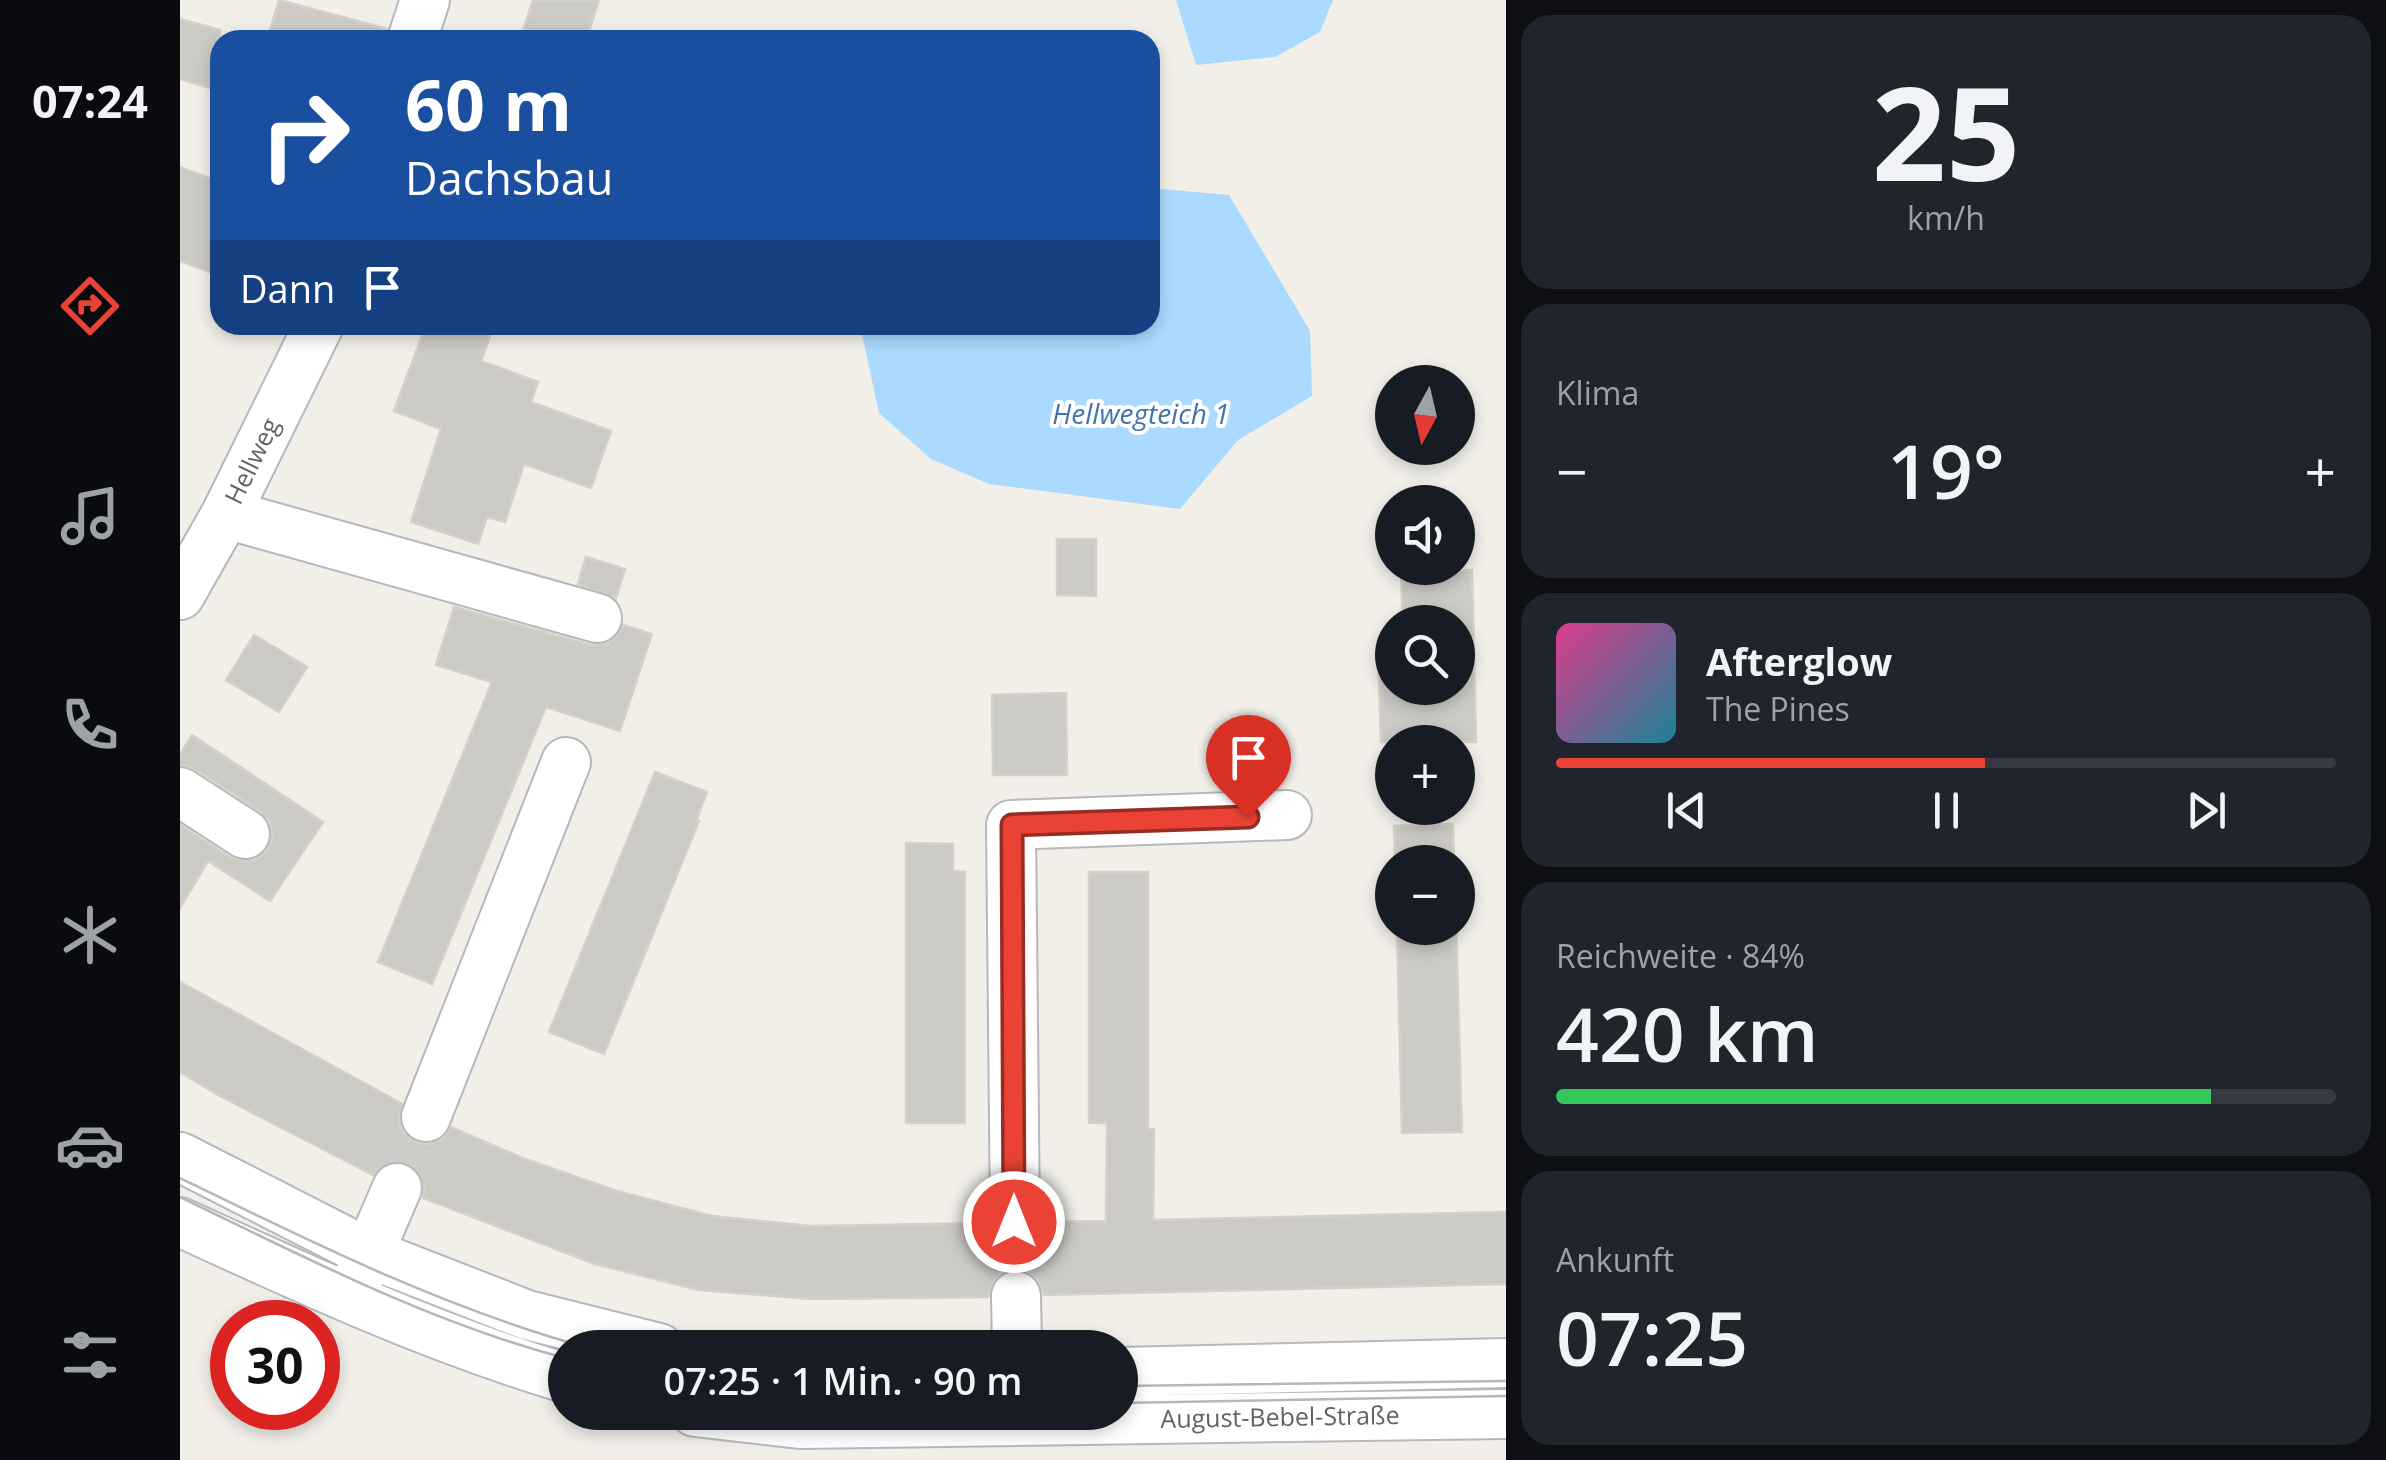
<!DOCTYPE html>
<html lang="de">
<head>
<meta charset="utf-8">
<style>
	body { margin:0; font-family:"Open Sans",sans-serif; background:#20242c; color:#f1f3f6; height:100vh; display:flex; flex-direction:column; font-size:38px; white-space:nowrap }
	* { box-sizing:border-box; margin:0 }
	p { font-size:32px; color:#9ea1a6 }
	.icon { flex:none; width:55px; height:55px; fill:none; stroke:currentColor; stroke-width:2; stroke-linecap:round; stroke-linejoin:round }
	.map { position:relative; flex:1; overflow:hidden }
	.panel { display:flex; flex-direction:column; gap:15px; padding:15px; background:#0d0f14; width:880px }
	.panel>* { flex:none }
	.top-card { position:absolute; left:30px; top:30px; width:950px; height:305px; border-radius:30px; box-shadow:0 5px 15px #0003; background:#1a4fa0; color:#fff; overflow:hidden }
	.needle { width:65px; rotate:188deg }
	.controls { position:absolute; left:1195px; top:365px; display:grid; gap:20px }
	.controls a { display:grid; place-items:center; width:100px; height:100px; border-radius:50%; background:#171b24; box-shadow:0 5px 15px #0003; font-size:50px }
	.speed { position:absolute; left:30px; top:1300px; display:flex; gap:20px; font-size:50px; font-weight:700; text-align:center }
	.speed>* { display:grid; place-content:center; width:130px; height:130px; border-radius:50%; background:#171b24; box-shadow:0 5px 15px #0003; line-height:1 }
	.speed .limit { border:15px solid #d22; background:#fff; color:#111 }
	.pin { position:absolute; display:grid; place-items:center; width:85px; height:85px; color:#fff; margin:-102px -42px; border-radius:50% 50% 50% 0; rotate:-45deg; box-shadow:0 0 10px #0007 }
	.pin .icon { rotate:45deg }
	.me { position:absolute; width:110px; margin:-55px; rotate:0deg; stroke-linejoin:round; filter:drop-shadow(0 0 8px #0008) }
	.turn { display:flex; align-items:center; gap:35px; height:210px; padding:0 30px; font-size:45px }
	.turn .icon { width:130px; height:130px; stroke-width:2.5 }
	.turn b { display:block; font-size:70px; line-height:85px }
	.then { display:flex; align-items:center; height:95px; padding:0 30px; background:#0003; gap:20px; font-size:38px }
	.big { font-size:75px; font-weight:600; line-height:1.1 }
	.panel .card { flex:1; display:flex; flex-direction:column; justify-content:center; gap:15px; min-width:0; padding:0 35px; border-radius:30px; background:#20242c }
	.panel .dial { align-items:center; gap:0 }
	.dial b { font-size:130px; line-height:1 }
	.song { display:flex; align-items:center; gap:30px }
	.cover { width:120px; height:120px; border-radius:15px; background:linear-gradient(135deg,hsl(330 70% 55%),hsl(190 70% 35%)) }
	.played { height:10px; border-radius:5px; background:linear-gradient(90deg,#ea4335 55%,#363941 55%) }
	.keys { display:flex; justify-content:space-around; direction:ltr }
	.heat { display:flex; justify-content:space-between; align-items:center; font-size:55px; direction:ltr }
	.charge { height:15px; border-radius:8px; background:linear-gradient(90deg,#34c759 84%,#363941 0) }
	.trip { position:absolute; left:368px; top:1330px; width:590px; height:100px; border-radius:50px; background:#171b24; box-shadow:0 5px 15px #0003; font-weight:600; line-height:100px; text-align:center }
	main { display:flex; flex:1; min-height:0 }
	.tabs { display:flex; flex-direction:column; width:180px; justify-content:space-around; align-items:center; background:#090b0e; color:#9ea1a6 }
	.tabs .icon { width:70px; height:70px }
	.tabs .selected { color:#ea4335 }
	.tabs b { font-size:45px; color:#f1f3f6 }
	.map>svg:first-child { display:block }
	.water { fill:#aadaff }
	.building { fill:#cccac5; stroke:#d6d1c6; stroke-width:2.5 }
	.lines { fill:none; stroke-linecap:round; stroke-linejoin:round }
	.minor-tunnel { stroke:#ccccc8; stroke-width:48; stroke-dasharray:48 24; stroke-linecap:butt }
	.minor-casing { stroke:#b5b8bc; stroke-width:52 }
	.minor { stroke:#fff; stroke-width:48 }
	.tram { stroke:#b6b7b8; stroke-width:2.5 }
	.route-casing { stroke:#982c22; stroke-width:25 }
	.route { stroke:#ea4335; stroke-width:18 }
	.labels { text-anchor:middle; stroke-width:8; stroke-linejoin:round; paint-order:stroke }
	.street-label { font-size:25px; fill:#5f6368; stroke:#fff }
	.water-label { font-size:28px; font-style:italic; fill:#4174aa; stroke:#fff }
</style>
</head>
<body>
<main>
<nav class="tabs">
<b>07:24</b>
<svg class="icon selected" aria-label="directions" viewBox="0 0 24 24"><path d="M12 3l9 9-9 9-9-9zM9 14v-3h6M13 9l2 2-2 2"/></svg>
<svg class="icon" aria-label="music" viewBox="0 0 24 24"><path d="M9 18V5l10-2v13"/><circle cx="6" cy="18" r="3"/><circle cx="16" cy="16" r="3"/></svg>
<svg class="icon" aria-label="phone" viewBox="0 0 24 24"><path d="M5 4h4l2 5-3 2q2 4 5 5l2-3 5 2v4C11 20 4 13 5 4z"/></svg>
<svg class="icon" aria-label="climate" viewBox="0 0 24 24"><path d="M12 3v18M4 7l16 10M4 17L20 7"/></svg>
<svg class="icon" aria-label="car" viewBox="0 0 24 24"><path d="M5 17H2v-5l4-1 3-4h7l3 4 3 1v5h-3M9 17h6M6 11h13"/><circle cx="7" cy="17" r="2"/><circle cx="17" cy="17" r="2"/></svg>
<svg class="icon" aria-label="filters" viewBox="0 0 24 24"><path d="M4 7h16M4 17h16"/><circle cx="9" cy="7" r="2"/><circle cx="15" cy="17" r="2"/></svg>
</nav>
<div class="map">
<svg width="1326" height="1460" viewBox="0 0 1326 1460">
	<rect width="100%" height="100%" fill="#f1efe8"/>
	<g class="water">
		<polygon points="996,0 1153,0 1140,32 1095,57 1016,65"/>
		<polygon points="970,188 1049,195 1130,331 1132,396 1058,440 1000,509 809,484 751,459 699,413 680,325 970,325"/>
	</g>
	<g class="building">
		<polygon points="99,0 207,29 205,40 87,40"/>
		<polygon points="353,0 419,0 406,40 340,40"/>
		<polygon points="0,19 40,30 40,91 0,79"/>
		<polygon points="0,167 40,182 40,276 0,261"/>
		<polygon points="246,325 314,325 301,361 358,382 351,402 431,431 411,488 344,464 325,522 307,517 298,544 231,522 261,429 214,411"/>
		<polygon points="877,539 916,539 916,596 877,595"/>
		<polygon points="406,557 445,569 436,598 398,584"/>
		<polygon points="1292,570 1296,742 1201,742 1198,650 1212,649 1212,688 1278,688 1278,622 1223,622 1221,573"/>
		<polygon points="274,607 411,645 425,644 435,638 443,625 472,634 440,731 366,707 252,984 198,962 312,682 256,665"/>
		<polygon points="74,635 127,667 99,712 46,680"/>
		<polygon points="886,693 887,775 813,775 812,695"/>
		<polygon points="1098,729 1098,782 1035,782 1036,730"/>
		<polygon points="12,735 143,822 90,901 28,861 0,908 0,825 50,857 63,861 78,858 87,850 92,836 90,822 80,811 15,769 0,765 0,755"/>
		<polygon points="475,772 527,792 516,821 519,821 424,1054 369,1032"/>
		<polygon points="1273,824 1274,862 1215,862 1214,826"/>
		<polygon points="726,843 773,844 773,871 785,872 785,1123 726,1123"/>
		<polygon points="909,872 968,872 968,1129 974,1129 973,1220 1326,1212 1326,1284 864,1295 859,1281 850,1272 836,1269 821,1273 812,1284 808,1297 632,1299 519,1290 415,1264 243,1198 244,1184 240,1172 229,1163 213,1161 201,1165 193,1175 38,1095 0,1072 0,982 222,1104 219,1122 225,1135 237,1143 249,1144 262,1139 271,1127 345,1159 437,1191 532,1216 631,1226 808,1223 811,1235 821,1245 836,1249 848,1246 858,1236 862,1222 926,1221 927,1123 909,1123"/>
		<polygon points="1217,928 1276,928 1282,1132 1222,1133"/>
	</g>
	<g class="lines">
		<g class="minor-tunnel">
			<polyline points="217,1188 246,1117"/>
			<polyline points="835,1222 836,1296"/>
		</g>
		<defs>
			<g id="minor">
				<polyline points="232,40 245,0"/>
				<polyline points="46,514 417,618"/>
				<polyline points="0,595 46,514 139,325"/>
				<polyline points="0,792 65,834"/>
				<polyline points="246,1117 386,762"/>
				<polyline points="0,1157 188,1253 347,1315 479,1348"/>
				<path d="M 0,1222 C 126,1280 252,1338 385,1378"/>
				<polyline points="835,1222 831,825 1107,815"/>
				<polyline points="177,1281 217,1188"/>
				<polyline points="836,1296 837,1348"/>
				<polyline points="940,1372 1326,1363"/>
				<polyline points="515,1412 620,1424 1326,1414"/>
			</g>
		</defs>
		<use href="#minor" class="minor-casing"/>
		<use href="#minor" class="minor"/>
		<g class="tram">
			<path d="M 0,1178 C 133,1243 266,1309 409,1348"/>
			<path d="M 0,1197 C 124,1257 251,1323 385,1358"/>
			<polyline points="940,1386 1326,1381"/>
			<polyline points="940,1403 1326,1396"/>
		</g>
	</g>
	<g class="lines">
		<defs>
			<polyline id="route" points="834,1222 832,825 1068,817"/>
		</defs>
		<use href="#route" class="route-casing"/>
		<use href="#route" class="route"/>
	</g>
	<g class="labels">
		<g class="street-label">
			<text transform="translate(72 461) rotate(-64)" y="9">Hellweg</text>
			<text transform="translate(1100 1417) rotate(-1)" y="9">August-Bebel-Straße</text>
		</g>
		<g class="water-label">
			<text x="961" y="424">Hellwegteich 1</text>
		</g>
	</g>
</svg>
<div class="controls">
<a><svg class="needle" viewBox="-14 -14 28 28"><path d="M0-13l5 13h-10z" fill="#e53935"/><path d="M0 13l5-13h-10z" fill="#9ea1a6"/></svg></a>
<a><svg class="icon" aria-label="sound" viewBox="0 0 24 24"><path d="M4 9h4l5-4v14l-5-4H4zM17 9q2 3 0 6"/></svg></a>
<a><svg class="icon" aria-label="search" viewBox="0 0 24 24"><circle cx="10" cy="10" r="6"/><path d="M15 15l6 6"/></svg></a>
<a>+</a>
<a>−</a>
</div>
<div class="speed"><div class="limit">30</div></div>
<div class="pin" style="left:1068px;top:817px;background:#d93025"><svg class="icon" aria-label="arrive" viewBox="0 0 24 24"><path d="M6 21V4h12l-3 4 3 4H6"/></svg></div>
<svg class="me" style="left:834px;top:1222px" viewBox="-20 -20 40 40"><circle r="17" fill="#ea4335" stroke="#fff" stroke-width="3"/><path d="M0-11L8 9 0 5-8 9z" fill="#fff"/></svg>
<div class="trip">07:25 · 1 Min. · 90 m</div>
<div class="top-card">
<div class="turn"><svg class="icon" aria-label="right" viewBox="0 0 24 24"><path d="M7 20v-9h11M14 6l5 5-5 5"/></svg><div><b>60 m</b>Dachsbau</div></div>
<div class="then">Dann<svg class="icon" aria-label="arrive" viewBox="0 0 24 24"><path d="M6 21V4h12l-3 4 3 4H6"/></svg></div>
</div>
</div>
<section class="panel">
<div class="card dial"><b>25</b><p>km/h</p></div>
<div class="card"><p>Klima</p>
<div class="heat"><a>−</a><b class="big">19°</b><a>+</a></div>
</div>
<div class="card">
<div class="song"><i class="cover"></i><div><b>Afterglow</b><p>The Pines</p></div></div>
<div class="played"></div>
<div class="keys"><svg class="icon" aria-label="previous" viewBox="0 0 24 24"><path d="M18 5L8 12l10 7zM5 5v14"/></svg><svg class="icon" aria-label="pause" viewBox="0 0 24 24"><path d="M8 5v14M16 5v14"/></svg><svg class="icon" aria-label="next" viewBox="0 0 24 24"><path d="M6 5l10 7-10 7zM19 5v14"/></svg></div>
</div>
<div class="card"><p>Reichweite · 84%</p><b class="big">420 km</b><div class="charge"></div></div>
<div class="card"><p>Ankunft</p><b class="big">07:25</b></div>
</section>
</main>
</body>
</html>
